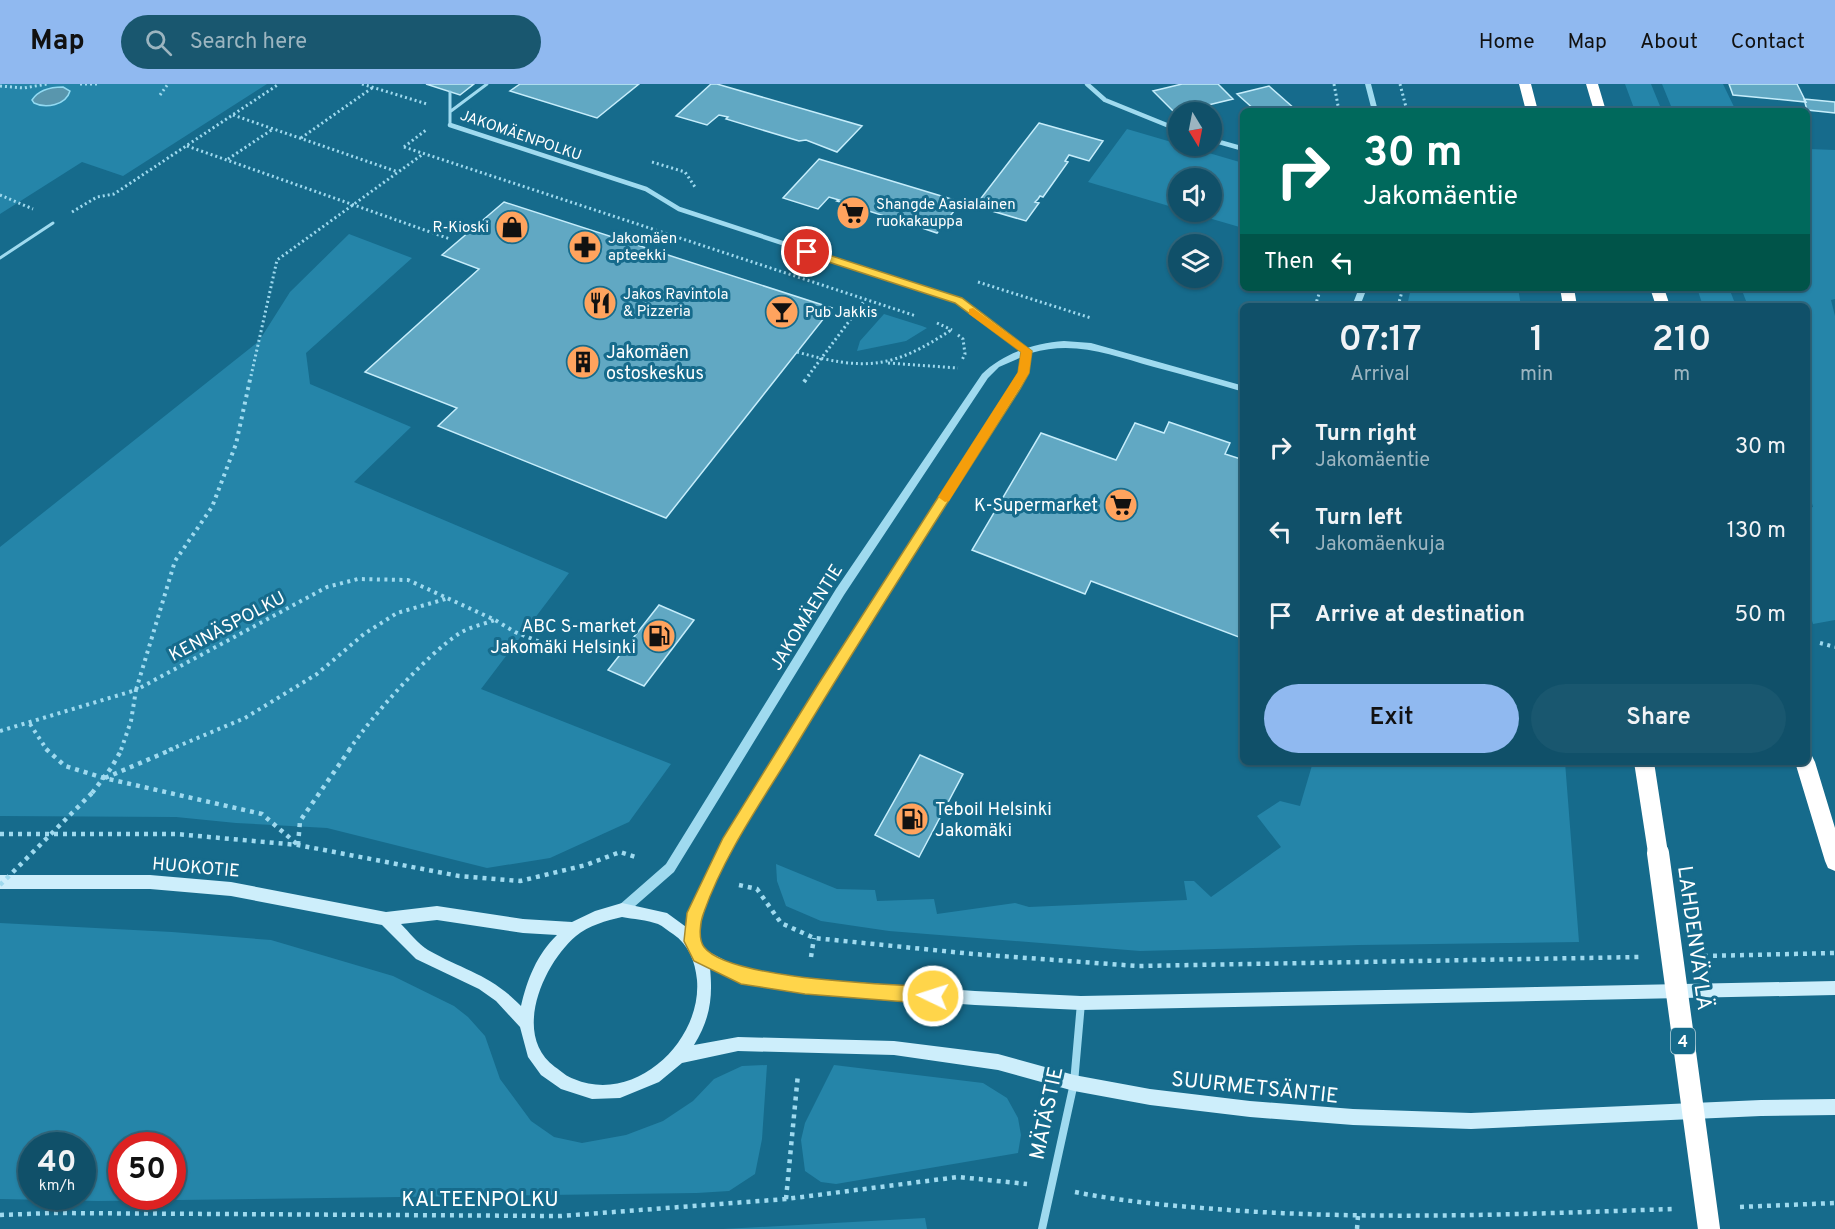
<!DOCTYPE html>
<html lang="en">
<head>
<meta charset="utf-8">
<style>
	body { margin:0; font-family:Overpass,sans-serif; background:#19576f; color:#f1f3f6; height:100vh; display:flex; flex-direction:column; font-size:22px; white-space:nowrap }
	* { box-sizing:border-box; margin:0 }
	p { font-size:20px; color:#9cb5c0 }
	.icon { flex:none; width:33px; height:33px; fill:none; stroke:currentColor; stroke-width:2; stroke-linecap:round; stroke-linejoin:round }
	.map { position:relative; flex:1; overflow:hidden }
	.panel { position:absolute; left:1240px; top:219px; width:570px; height:462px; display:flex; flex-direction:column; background:#105069; border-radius:9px; box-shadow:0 2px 4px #0004,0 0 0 2px #30677d }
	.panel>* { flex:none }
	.hud { position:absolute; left:1240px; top:24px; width:570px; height:183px; border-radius:9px; box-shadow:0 2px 4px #0004,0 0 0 2px #30677d; background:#00695c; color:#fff; overflow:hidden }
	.needle { width:39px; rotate:170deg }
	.buttons { position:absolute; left:1168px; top:18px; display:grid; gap:12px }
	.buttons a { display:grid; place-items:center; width:54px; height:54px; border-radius:50%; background:#105069; box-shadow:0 2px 4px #0004,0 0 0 2px #30677d; font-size:30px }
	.speed { position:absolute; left:18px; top:1048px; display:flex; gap:12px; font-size:30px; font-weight:700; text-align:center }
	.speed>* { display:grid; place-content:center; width:78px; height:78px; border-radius:50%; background:#105069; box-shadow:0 2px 4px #0004,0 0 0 2px #30677d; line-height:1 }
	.speed small { font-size:15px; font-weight:400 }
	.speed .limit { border:9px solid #d22; background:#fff; color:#111 }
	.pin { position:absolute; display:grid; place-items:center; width:51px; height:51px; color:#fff; margin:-26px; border:3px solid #fff; border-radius:50%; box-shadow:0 2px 6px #0007 }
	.me { position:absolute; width:66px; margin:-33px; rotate:274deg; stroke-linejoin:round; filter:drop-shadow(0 0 4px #0008) }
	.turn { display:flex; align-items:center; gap:21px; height:126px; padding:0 24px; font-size:27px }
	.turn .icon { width:78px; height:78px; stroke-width:2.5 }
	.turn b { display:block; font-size:42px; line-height:51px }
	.then { display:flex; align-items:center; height:57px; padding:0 24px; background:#0003; gap:12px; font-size:22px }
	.eta { display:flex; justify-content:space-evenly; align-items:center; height:102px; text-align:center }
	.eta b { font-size:36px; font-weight:600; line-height:42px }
	.primary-button { display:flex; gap:12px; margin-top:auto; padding:12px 24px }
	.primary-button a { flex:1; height:69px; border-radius:36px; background:#90b9f0; color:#111; font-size:24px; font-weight:600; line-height:69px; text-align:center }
	.primary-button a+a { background:#19576f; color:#f1f3f6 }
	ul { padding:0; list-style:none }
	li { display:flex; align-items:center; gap:18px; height:84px; padding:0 24px }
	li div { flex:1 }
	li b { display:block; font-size:22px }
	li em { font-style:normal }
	header { display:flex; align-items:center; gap:36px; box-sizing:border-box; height:84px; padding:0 30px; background:#90b9f0; color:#111 }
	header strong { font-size:28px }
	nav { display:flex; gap:33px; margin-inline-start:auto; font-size:21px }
	.search { width:420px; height:54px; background:#19576f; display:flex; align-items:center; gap:15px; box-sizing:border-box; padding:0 21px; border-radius:33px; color:#9cb5c0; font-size:22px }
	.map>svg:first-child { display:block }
</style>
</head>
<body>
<header>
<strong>Map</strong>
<div class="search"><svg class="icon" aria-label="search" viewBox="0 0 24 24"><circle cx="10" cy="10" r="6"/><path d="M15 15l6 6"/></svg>Search here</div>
<nav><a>Home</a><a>Map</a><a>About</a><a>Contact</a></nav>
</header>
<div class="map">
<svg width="1835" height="1145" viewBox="0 0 1835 1145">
	<rect width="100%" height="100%" fill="#166b8c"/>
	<path fill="#2585a9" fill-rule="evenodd" d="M0,0H267L123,92L82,78L0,130Z
		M1625,0H1651L1662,27H1635Z
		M1662,0H1723L1736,27H1673Z
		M1127,45L1243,79V144L1188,128H1212V94H1179V125L1088,98Z
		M1808,65L1835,66V215L1831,216L1835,232V536L1813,540L1808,523V424L1813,423L1808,405V222H1748L1741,204H1808Z
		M349,150L412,174L306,269L310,300L411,343L354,398L569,489L481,605L671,680L629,738L550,774L487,784L327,744L236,739L176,733L0,732V463L259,257L290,208Z
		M1411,204H1518L1521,222H1407Z
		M1697,204H1729L1736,222H1703Z
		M884,230L922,242L927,244L906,257L857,267L860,257Z
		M1313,678H1565L1579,858L1359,861L1140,867L889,847L821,837L786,822L777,797L776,780L837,805L875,806L877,817L934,815L937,830L1015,819L1029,823L1187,816L1184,797H1194L1211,813L1281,763L1257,732L1280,717L1300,722Z
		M0,839L172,848L271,856L393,892L454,922L468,933L485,952L500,995L531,1037L554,1053L582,1059L626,1051L663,1037L693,1017L714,995L742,982L767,981L762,1055L755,1090L729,1107L697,1109L98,1117L0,1115ZM32,1062H82V1113H32ZM122,1062H172V1113H122Z
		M834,981L983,999L1007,1014L1018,1034L1021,1051L1018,1069L836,1100L821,1098L805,1087L801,1056L805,1039Z
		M925,1134L927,1145H723Z"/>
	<path fill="#5996ad" stroke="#92daf2" stroke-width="1.5" d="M63,3L70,7C66,21 46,25 34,19L32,16C39,5 51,3 63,3Z"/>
	<path fill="#61a8c3" stroke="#c6edfb" stroke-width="1.5" d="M426,0H474L460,11Z
		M520,0H639L597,34L510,7Z
		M711,0H717L862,42L837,68L806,56L799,57L726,35L728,33L719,31L707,41L676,32Z
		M1182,0H1218L1233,15L1175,29L1153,7Z
		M1729,0H1797L1806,18L1733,11Z
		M1269,2L1295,25L1256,27L1237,10Z
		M1804,15L1835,18V29L1807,26Z
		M1039,39L1103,57L1089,77L1069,71L1065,77L1068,78L1043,113L1040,112L1038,115L1035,118L1039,119L1026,137L975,122Z
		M819,75L938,111L961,118L937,149L907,139L909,137L899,134L897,136L837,117L839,116L829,113L818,125L783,114Z
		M504,118L832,224L666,434L438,342L457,324L365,288L479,185L442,171Z
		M1169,338L1230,359L1225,370L1244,376V555L1091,497L1085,510L972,466L1041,349L1116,376L1135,339L1164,349Z
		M659,521L694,536L644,602L608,586Z
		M920,671L963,690L919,773L875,751Z"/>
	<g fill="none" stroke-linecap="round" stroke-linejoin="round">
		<path stroke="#9fdaef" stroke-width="3" stroke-dasharray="2 3" stroke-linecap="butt" d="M80,0H97
			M362,0L427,20
			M1334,0L1339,27
			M1400,0L1407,27
			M0,2L24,4L47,0
			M160,11L168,0
			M233,31L398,88
			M301,54L372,4
			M187,62L450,155
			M404,63L916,232
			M404,63L426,46
			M228,75L273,45
			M652,78L685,88L695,103
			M0,111L33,125
			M72,128L97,113L114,110L279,0
			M978,198L1091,234
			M1315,222L1321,204
			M1398,222L1403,204
			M937,239L952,246
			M958,251L963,255L965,270L962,276
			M797,268C865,287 892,285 951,246
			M888,279L958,284
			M251,292L277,176L423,70
			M808,292L865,216"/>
		<path stroke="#9fdaef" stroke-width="4" stroke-dasharray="3 4.5" stroke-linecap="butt" d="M804,298L809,291
			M1820,559L1835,563
			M30,640L47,666
			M0,647L136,606L175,477L212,423L236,360L251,291
			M121,666L131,637L136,606L327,503L358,495L408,496L495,536L515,548L560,566
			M169,666L245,634L317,590L364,550L397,529L449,514
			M349,666C372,632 426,571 460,549C470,543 484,540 495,536"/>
		<path stroke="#9fdaef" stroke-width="4.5" stroke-dasharray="4 5" stroke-linecap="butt" d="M46,665L65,682L104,694L262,730L298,761
			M105,694L173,665
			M92,709L111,684L122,665
			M0,750H176L298,761L459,792L520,797L586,781L620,768L639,774
			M298,761L300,737L350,665
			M739,801L757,805L781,839L814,854L973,870L1137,882L1639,873
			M1704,872L1835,869
			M811,873L814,854
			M1075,1108C1130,1119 1187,1123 1243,1127C1386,1136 1529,1130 1672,1125
			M786,1115L798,990
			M1740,1123L1835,1119
			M0,1131L52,1129L561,1132L786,1115L958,1093L1027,1100
			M1357,1145L1358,1132"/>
		<path stroke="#9fdaef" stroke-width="3" d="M450,8V41
			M451,27L487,0
			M0,174L53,139"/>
		<path stroke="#9fdaef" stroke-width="4.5" d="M1087,0L1105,16L1179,46
			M450,41L646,105L679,125L959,217L1027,267
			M1212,56L1244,65"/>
		<path stroke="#9fdaef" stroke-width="8" d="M1042,1145L1074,999L1081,919"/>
		<path fill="#9fdaef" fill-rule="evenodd" d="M1365,0H1371L1378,27H1372Z
			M1359,204H1367L1360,222H1352Z
			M1064,257L1091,259L1244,302V308C1214,299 1184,291 1154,283C1111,271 1075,256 1031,269L1027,289L1019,304L828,606L732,764L701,830L696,861L692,863L688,861L686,857L689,829L724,756L820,600L1012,301L1019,289L1022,273L999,283L988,294L844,511L674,788L626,830L622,832L618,830L616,826L618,822L666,780L836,505L982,290C1003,269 1035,259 1064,257Z"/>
		<path fill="#cdeefb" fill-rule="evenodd" d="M0,791H150L231,798L386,828L437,822L523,835L572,838L595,827L622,819L667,829L693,848L703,865L742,885L805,895L975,907L1081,912L1835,897V911L1081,926L975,921L805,909L741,899L710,884C713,914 710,935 694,961L738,953L894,957L998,970L1074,991L1150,1005L1250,1017L1353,1025L1471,1029L1761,1016L1835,1015V1031L1761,1032L1471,1045L1353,1041L1250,1033L1150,1021L1074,1007L998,986L894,971L738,967L682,979L659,998L620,1014L592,1015L561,1005L541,991L528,973L520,943L496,917L479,905L416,875L382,841L231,812L150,805H0ZM622,833C633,835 647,836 658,840C663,842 668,847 673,850C689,861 695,877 697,896C702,957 635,1021 574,995C567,993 561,987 555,983C511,951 544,879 576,852C589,841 606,837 622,833ZM437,836L523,849L557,851C537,870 527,896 521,922C490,890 465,887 428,866C418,860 409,848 401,840Z"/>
		<path fill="#fff" fill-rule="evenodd" d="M1519,0H1531L1538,27H1526Z
			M1586,0H1598L1606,27H1594Z
			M1560,204H1574L1577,222H1563Z
			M1650,204H1664L1670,222H1656Z
			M1808,670L1812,672L1815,678L1835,744V787L1828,784L1825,777L1795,678H1808Z
			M1634,678H1654L1668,769L1665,776L1658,779L1651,776L1648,769Z"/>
		<path stroke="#9fdaef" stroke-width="4.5" stroke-dasharray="4 5" stroke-linecap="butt" d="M0,801L92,709"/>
		<path stroke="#fff" stroke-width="22" d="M1658,769L1709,1145"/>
	</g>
	<path fill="#ffd54a" stroke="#a68a30" stroke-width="1.5" d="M807,164L962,214L1032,267L1029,289L1020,305C945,422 870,539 798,658C765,713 725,768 704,828C700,838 698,855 704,863C729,896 889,900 933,903L939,906L941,912L939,917L933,920L805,910L741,900L694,877L684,857L687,829L723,754L819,599L1018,289L1021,268L955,219L804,170L802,168Z"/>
	<path fill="#f59e0b" d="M973,224L1032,267L1029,289L949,417L945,418L938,413L1018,288L1021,268L969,230V225Z"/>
	<defs>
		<symbol id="supermarket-disc" viewBox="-11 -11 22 22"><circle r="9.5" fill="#ffa35e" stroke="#166b8c"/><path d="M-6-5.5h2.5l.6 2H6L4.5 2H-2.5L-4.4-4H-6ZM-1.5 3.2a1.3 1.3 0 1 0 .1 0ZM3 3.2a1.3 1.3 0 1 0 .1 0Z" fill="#111"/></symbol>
		<symbol id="shop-disc" viewBox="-11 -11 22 22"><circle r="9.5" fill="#ffa35e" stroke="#166b8c"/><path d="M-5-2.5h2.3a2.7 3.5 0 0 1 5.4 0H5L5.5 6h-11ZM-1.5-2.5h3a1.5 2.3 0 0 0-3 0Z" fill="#111"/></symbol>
		<symbol id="pharmacy-disc" viewBox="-11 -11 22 22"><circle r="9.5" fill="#ffa35e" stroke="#166b8c"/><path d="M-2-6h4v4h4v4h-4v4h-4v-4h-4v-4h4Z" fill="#111"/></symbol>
		<symbol id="restaurant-disc" viewBox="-11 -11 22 22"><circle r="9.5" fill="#ffa35e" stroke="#166b8c"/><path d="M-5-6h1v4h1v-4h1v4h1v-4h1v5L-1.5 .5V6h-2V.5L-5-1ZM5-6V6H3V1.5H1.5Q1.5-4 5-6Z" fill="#111"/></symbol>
		<symbol id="bar-disc" viewBox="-11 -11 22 22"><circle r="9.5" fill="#ffa35e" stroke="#166b8c"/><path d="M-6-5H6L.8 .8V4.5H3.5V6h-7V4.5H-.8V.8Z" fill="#111"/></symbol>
		<symbol id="building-disc" viewBox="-11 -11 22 22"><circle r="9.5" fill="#ffa35e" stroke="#166b8c"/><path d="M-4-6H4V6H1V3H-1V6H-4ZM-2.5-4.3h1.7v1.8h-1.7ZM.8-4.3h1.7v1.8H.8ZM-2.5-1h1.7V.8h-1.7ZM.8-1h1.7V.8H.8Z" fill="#111"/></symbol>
		<symbol id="fuel-disc" viewBox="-11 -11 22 22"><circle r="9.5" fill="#ffa35e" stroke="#166b8c"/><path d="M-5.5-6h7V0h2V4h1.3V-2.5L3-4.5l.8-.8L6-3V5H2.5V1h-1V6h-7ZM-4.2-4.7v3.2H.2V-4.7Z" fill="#111"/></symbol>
	</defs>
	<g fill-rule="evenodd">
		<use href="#supermarket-disc" x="834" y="110" width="38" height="38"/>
		<use href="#shop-disc" x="493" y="124" width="38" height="38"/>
		<use href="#pharmacy-disc" x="566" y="144" width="38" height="38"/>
		<use href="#restaurant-disc" x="581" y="200" width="38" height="38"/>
		<use href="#bar-disc" x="763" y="209" width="38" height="38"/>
		<use href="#building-disc" x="564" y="259" width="38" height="38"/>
		<use href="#supermarket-disc" x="1102" y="402" width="38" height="38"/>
		<use href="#fuel-disc" x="640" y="533" width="38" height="38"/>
		<use href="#fuel-disc" x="893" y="716" width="38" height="38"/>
	</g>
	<g text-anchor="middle" stroke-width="6" stroke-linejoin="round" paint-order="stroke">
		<g font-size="15" fill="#fff" stroke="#166b8c">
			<text transform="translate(521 51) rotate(19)" y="5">JAKOMÄENPOLKU</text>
		</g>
		<g font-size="15" fill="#fff" stroke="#166b8c" text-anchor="start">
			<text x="876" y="125">Shangde Aasialainen<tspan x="876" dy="17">ruokakauppa</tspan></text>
			<text x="489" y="148" text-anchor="end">R-Kioski</text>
			<text x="608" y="159">Jakomäen<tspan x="608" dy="17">apteekki</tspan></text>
			<text x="623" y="215">Jakos Ravintola<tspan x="623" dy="17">&amp; Pizzeria</tspan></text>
			<text x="805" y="233">Pub Jakkis</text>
		</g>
		<rect fill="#166b8c" stroke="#b9d3dc" stroke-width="1.5" x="1671" y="944" width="24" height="26" rx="4.5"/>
		<g font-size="16" font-weight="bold" fill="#fff">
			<text x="1683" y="963">4</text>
		</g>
		<g font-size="18" fill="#fff" stroke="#166b8c" text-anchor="start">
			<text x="606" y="274">Jakomäen<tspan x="606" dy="21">ostoskeskus</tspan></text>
			<text x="1098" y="427" text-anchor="end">K-Supermarket</text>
			<text x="636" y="548" text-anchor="end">ABC S-market<tspan x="636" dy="21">Jakomäki Helsinki</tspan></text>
			<text x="935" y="731">Teboil Helsinki<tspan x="935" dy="21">Jakomäki</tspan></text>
		</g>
		<g font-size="18" fill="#fff" stroke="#166b8c">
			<text transform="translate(806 533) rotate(-58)" y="6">JAKOMÄENTIE</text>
			<text transform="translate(227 542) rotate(-28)" y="6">KENNÄSPOLKU</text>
			<text transform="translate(196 783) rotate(5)" y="6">HUOKOTIE</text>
		</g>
		<g font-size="21" fill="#fff" stroke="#166b8c">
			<text transform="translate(1695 854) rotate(82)" y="7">LAHDENVÄYLÄ</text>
			<text transform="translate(1255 1003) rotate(6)" y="7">SUURMETSÄNTIE</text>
			<text transform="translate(1046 1029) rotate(-78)" y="7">MÄTÄSTIE</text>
			<text x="480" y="1122">KALTEENPOLKU</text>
		</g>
	</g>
</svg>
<div class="buttons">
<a><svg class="needle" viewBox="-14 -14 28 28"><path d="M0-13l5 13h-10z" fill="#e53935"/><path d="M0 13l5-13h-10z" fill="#9cb5c0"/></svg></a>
<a><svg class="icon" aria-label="sound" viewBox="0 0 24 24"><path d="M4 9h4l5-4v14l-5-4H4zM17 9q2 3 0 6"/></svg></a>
<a><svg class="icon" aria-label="layers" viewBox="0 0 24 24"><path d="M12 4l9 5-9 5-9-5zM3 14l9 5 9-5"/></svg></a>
</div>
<div class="speed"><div>40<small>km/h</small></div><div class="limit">50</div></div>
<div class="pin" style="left:807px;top:168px;background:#d93025"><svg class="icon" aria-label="arrive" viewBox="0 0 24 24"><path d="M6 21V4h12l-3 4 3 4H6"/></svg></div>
<svg class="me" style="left:933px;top:912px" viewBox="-20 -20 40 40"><circle r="17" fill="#ffd54a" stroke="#fff" stroke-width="3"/><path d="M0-11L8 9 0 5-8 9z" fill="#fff"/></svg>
<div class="hud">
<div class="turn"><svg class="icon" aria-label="right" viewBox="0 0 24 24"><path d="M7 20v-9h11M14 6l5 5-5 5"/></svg><div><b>30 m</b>Jakomäentie</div></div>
<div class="then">Then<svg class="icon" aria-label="left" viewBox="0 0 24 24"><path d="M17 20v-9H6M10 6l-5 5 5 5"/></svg></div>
</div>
<section class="panel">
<div class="eta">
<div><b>07:17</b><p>Arrival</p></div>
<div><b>1</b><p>min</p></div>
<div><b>210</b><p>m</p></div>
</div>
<ul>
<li><svg class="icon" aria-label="right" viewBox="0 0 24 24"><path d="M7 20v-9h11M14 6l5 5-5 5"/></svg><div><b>Turn right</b><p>Jakomäentie</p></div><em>30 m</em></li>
<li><svg class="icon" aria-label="left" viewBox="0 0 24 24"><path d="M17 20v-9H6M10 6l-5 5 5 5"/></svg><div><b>Turn left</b><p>Jakomäenkuja</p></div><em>130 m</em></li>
<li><svg class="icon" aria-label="arrive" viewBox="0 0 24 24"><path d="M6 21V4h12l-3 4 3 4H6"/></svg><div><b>Arrive at destination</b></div><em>50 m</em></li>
</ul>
<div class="primary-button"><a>Exit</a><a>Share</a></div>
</section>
</div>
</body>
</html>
